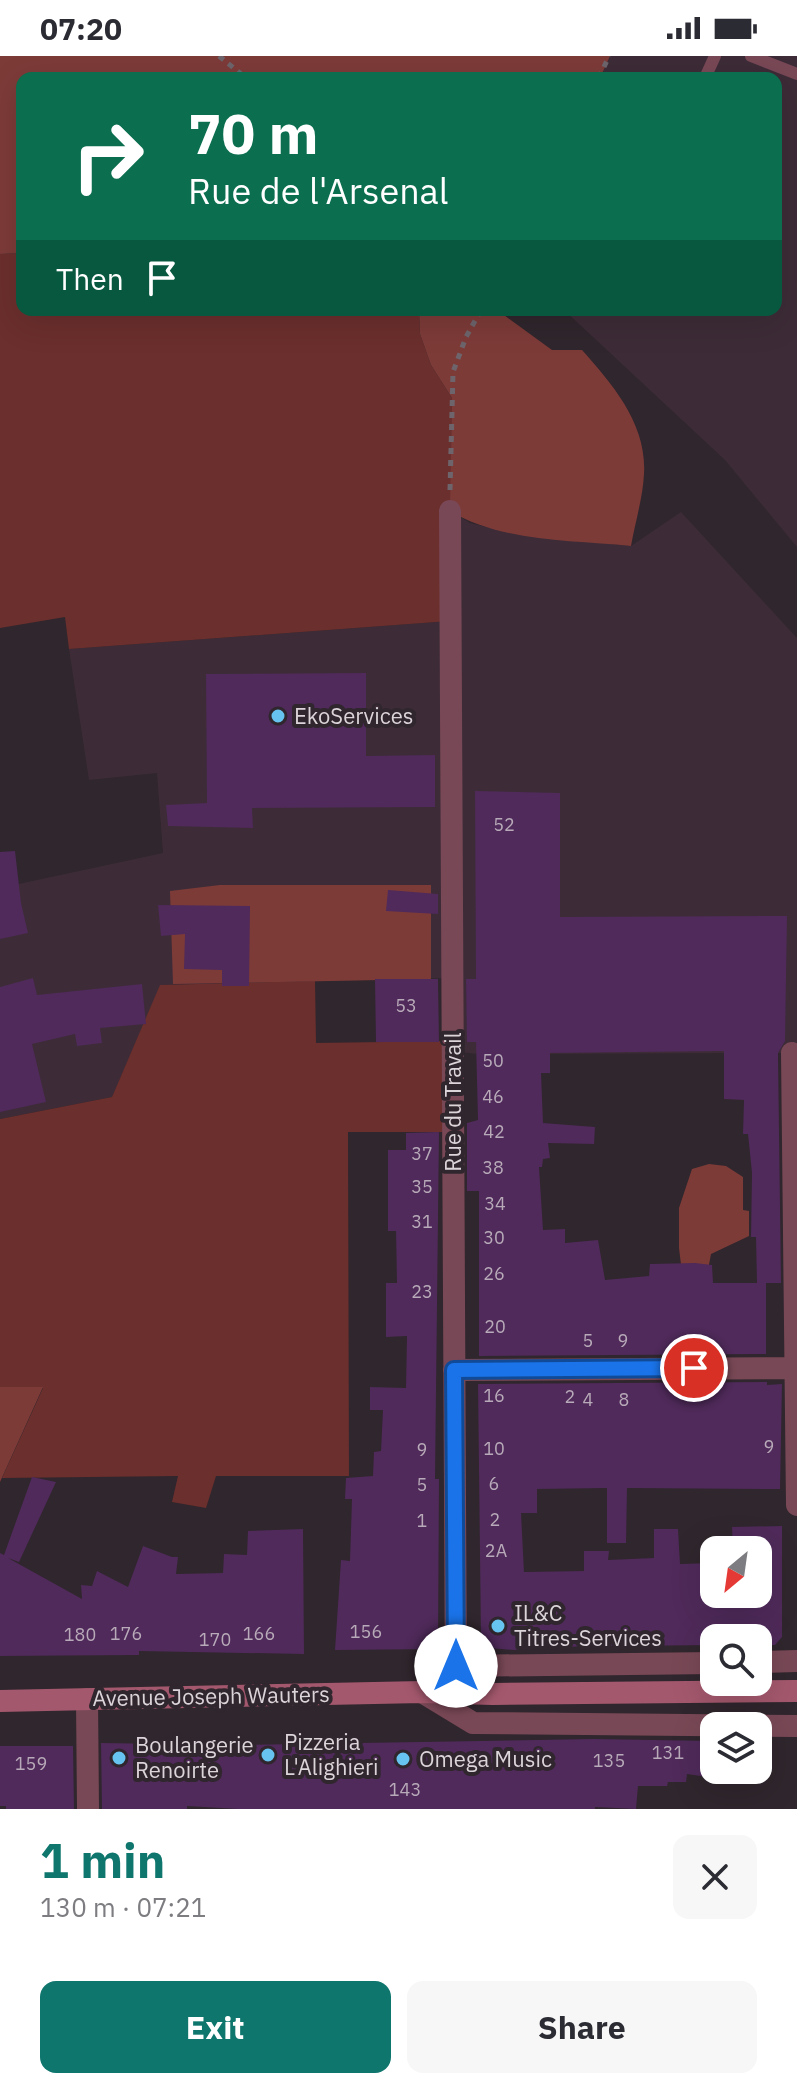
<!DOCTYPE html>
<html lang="en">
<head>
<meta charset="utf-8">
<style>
	body { margin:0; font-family:"IBM Plex Sans",sans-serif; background:#f7f7f7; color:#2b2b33; height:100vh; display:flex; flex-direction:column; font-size:30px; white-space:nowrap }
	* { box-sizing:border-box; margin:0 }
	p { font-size:26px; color:#7c7c81 }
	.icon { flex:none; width:44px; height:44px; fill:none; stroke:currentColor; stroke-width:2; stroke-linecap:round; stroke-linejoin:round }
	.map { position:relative; height:1753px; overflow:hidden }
	.sheet { display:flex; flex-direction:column; background:#fff; flex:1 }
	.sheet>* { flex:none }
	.hud { position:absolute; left:16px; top:16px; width:766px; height:244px; border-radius:16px; box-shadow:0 8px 32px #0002; background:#0b6e4f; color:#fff; overflow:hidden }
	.needle { width:52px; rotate:209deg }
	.controls { position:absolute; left:700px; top:1480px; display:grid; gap:16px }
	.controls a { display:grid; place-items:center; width:72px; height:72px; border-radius:16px; background:#fff; box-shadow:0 8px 32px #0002; font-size:40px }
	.pin { position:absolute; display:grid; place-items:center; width:68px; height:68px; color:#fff; margin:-34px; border:4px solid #fff; border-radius:50%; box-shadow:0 2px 8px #0007 }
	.me { position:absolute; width:88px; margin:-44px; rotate:0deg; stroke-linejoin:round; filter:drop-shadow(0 0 6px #0008) }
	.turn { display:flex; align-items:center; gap:28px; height:168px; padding:0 40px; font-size:36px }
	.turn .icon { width:104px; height:104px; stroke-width:2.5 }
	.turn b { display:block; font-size:56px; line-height:68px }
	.then { display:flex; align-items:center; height:76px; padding:0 40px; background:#0003; gap:16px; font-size:30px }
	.round { display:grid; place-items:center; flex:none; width:84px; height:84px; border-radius:16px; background:#f7f7f7 }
	.head { display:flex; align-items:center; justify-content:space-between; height:136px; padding:0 40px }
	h1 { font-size:48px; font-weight:700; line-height:60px; color:#0f766e }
	.cta { display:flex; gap:16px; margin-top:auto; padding:16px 40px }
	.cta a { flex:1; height:92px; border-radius:16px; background:#0f766e; color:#fff; font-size:32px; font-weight:700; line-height:92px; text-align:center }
	.cta a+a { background:#f7f7f7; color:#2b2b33 }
	.status { display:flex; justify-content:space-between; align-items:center; height:56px; padding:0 40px; background:#fff; direction:ltr }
	.status svg { height:22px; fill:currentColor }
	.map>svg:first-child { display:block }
</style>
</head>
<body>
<div class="status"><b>07:20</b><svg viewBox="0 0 49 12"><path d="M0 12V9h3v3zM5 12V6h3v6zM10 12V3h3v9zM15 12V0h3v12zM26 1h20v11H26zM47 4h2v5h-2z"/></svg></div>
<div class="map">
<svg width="797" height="1753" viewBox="0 0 797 1753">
	<rect width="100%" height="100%" fill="#30262d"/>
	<path fill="#3d2c37" d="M610,0H797V491L725,404L564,254H776V22H600Z
		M450,455L470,467L521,479L631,490L681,456L797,582V997L477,998L452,995L451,922L161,929L112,1041L0,1063V832L163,797L157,717L89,724L69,593L450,565Z"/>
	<path fill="#6b2f2d" d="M22,197V254H419L420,278L431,309L452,342L450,565L69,593L65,561L0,572V198Z
		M315,925L316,987L452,985L453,1076H348L349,1420H216L206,1452L172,1446L178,1420L2,1422L43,1332L0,1331V1063L112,1041L160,929Z"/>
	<path fill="#7d3b38" d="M0,0H610L600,22H22V197L0,198Z
		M419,254H497L552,294H582C613,329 647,368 644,418C643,441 635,467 631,490C571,484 502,486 450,455L452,342L431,309L420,278Z
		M220,829H431V923L173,928L170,835Z
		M709,1108L726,1110L743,1121V1154L749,1155V1180L711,1198L692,1298L679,1192V1152L692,1113Z
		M0,1331H43L0,1426Z"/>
	<path fill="#4f2a5a" d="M366,617V700L435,699V751L252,752L253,772L168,770L166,749L207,747L206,618Z
		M475,735L560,737V861L787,860L785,985L778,997L781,1227H757L756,1181H751L752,1117L748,1078H743L744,1044L724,1043V995L550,997V1017H541L543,1067L595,1071L594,1088L548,1087L550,1102L543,1103L542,1111H539L543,1174L565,1173V1187L598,1184L605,1224L649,1220L650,1208L695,1207L712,1209L713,1227H766V1298L479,1300V1135H467V1067L478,1064L476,986H467L466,923H476Z
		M15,795L21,847L28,877L0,883V796Z
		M388,834L438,838V858L386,855Z
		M158,849L250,850L249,930H222V914L184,913L185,878L161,880Z
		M33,922L37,939L142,928L146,968L100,972L102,987L77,990L75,978L32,988L46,1046L0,1056V931Z
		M375,923H438L439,986H376Z
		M439,1076L435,1423H439L438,1593L335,1594L341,1504L350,1505L352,1443H345L346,1422L373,1420L374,1396L381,1395L383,1354H370V1331L406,1332L407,1280L386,1281V1227H397L396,1175H388V1094H406V1077Z
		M767,1326V1329L782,1328L780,1433L627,1432L626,1487H607V1432L537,1433V1457H521L524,1516L584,1515V1495H609L608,1504L654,1502V1473H678L680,1508L714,1507V1538H758V1494H733L732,1471L782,1470V1581L775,1589H758V1582H714V1589L538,1591L514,1594L489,1592L481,1585L478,1328Z
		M32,1421L56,1426L19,1506L8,1502L82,1543L81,1529L92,1530L97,1515L128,1531L143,1490L172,1501H178L176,1518L223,1517L224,1498L247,1499L248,1475L303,1473L304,1598L139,1595V1599L0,1600V1497L4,1499Z
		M593,1683L714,1685V1722L687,1718L686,1726H668L667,1730H638L636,1753L595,1751V1753H238L187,1750V1753H102L101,1687L237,1689Z
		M0,1690H73L74,1753H6V1750H0Z"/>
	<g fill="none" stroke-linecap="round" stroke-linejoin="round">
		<path stroke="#6e656c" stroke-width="5" stroke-dasharray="6 6" stroke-linecap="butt" d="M219,0L246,22
			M599,22L609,0
			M450,434L453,316L466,281L481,254"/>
		<path stroke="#794856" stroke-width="12" d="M751,0L797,18
			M705,22L715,0"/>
		<path stroke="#794856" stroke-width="22" d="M450,455L456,1637
			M792,997L797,1449
			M454,1314L795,1312
			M758,1606L797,1605
			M456,1610L714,1607
			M422,1636L473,1667L797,1670
			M87,1643L88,1753"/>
		<path stroke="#a4586e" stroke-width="22" d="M0,1645L422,1636L493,1638L797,1635"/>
	</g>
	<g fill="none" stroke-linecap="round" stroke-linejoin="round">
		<defs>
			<path id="route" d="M456,1610L454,1314L694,1312"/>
		</defs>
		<use href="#route" stroke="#114b97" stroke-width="20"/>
		<use href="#route" stroke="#1a73e8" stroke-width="14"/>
	</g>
	<g fill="#67c4f0" stroke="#30262d" stroke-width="3">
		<circle cx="278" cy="660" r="8"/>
		<circle cx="498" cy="1570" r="8"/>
		<circle cx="268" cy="1699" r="8"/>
		<circle cx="119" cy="1702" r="8"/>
		<circle cx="403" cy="1703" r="8"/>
	</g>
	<g text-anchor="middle" stroke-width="8" stroke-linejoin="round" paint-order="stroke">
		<g font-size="18" fill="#b8aab9">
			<text x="504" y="775">52</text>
			<text x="406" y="956">53</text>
			<text x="493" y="1011">50</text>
			<text x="493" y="1047">46</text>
			<text x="494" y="1082">42</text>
			<text x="422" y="1104">37</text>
			<text x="493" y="1118">38</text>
			<text x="422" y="1137">35</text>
			<text x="495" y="1154">34</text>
			<text x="422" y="1172">31</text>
			<text x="494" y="1188">30</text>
			<text x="494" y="1224">26</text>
			<text x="422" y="1242">23</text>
			<text x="495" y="1277">20</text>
			<text x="588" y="1291">5</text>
			<text x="623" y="1291">9</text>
			<text x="494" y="1346">16</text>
			<text x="570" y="1347">2</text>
			<text x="588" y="1350">4</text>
			<text x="624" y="1350">8</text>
			<text x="769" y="1397">9</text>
			<text x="494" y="1399">10</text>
			<text x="422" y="1400">9</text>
			<text x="494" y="1434">6</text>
			<text x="422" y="1435">5</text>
			<text x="495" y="1470">2</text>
			<text x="422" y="1471">1</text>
			<text x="496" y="1501">2A</text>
			<text x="366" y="1582">156</text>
			<text x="126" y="1584">176</text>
			<text x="259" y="1584">166</text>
			<text x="80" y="1585">180</text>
			<text x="215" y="1590">170</text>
			<text x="668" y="1703">131</text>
			<text x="609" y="1711">135</text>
			<text x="31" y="1714">159</text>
			<text x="405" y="1740">143</text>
		</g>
		<g font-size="22" fill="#dbd4d9" stroke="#30262d" text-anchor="start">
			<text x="294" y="668">EkoServices</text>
			<text x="514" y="1565">IL&amp;C<tspan x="514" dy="25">Titres-Services</tspan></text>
			<text x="284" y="1694">Pizzeria<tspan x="284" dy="25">L'Alighieri</tspan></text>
			<text x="135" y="1697">Boulangerie<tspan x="135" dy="25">Renoirte</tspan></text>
			<text x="419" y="1711">Omega Music</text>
		</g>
		<g font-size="22" fill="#dbd4d9" stroke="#30262d">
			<text transform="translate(453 1046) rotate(-90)" y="8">Rue du Travail</text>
			<text transform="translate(211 1640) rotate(-1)" y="8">Avenue Joseph Wauters</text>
		</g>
	</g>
</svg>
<div class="controls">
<a><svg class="needle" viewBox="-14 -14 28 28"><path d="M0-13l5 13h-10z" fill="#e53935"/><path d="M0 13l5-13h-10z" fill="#7c7c81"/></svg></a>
<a><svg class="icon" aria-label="search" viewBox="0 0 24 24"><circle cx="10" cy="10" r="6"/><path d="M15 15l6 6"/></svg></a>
<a><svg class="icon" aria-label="layers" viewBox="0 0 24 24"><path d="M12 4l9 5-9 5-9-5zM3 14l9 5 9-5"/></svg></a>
</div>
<div class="pin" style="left:694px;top:1312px;background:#d93025"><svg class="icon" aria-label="arrive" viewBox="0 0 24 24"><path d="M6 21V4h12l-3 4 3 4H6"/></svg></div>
<svg class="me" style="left:456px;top:1610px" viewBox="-20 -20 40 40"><circle r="19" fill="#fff"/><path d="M0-13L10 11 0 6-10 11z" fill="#1a73e8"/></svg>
<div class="hud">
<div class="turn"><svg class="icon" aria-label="right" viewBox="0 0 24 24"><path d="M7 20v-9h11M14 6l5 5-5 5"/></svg><div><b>70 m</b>Rue de l'Arsenal</div></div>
<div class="then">Then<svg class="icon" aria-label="arrive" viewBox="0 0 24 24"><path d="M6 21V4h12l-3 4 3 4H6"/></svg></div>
</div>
</div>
<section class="sheet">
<div class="head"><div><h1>1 min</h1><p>130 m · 07:21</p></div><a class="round"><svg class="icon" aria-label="close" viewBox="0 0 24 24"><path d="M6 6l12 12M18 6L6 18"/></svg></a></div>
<div class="cta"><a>Exit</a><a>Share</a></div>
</section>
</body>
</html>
